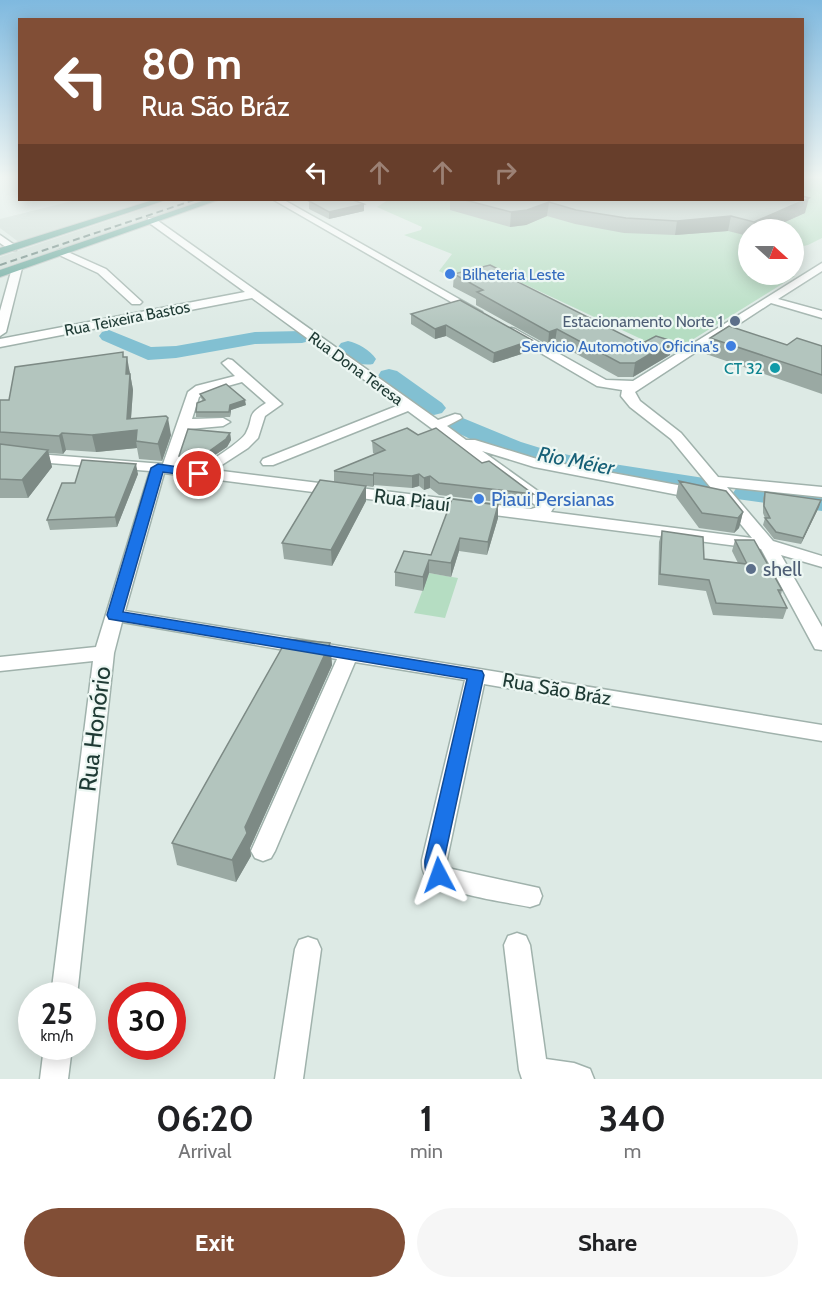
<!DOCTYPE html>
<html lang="en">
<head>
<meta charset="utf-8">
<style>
	body { margin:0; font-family:Cabin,sans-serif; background:#f6f6f6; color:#202124; height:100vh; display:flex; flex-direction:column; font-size:22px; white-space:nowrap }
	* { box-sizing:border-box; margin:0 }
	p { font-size:20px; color:#757577 }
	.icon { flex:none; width:33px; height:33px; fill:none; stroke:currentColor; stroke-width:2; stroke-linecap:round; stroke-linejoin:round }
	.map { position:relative; height:1079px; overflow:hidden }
	.drawer { display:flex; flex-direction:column; background:#fff; flex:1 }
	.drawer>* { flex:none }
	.top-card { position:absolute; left:18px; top:18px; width:786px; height:183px; border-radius:0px; box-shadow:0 3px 15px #0003; background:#814e36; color:#fff; overflow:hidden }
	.needle { width:39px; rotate:111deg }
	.controls { position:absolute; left:738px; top:219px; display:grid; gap:12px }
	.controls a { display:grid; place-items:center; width:66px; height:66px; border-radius:50%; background:#fff; box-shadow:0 3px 15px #0003; font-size:30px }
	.speed { position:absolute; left:18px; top:982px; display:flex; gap:12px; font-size:30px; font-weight:700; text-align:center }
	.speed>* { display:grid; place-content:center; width:78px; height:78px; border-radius:50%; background:#fff; box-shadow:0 3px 15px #0003; line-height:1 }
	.speed small { font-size:15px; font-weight:400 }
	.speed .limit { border:9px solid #d22; background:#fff; color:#111 }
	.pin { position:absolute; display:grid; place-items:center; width:51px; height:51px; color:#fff; margin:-26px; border:3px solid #fff; border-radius:50%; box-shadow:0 2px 6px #0007 }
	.me { position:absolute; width:66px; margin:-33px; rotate:356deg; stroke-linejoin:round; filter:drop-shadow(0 0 4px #0008) }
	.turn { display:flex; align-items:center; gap:21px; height:126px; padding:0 24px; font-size:27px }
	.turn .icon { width:78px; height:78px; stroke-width:2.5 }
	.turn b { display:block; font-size:42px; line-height:51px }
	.lanes { display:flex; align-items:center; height:57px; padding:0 24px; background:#0003; justify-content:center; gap:30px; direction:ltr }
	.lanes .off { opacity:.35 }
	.eta { display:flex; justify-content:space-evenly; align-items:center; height:102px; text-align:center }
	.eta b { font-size:36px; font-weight:700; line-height:42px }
	.cta { display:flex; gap:12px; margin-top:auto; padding:12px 24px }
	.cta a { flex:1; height:69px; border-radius:36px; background:#814e36; color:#fff; font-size:24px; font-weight:700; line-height:69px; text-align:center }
	.cta a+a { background:#f6f6f6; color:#202124 }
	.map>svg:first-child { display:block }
</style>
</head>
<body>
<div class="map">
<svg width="822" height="1079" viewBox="0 0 822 1079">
	<rect width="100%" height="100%" fill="#ddeae5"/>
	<path fill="#cbdad4" d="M76,200H150L20,243L0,228V219Z
		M170,200H205L0,269V257Z"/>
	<path fill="#b5ddc2" d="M803,177H822V238L808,245L794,248V230H748V274L795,276L671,353L496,271L455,279L439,271L452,254L404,235L421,230L422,227L377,207L388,200H802Z
		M429,573L458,578L445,618L414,613Z"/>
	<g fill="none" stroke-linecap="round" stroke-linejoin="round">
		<path fill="#82c0d2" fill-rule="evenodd" d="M109,330L151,347L176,346L255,332L302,331L309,333L312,337L309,341L302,343L255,344L176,358L148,360L102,340L99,336L102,332Z
			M348,341C358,343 370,350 376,359L373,364C359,367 345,358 338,347L341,343Z
			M389,369L397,371L442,403L446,408L442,413L434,415L426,413L381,381L378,376L381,371Z
			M453,414L521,442L550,451L607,463L704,478L713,480L717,486L713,492L704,494C624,481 537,473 464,436C455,432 446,429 441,421L445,416Z
			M746,485L822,495V511L737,499L733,493L737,487Z"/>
		<defs>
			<path id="minor" d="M274,200H284L482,312L476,315L472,314Z
				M148,218H154L438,420L455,414L460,415L462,418L447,426L466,440H475L537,459L699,489L707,494L699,499L534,467L482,451L549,499L554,507L551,512L752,538L671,439L630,407L621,396L622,390L597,386L505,332L511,328L515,329L606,380L633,381L822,263V271L778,299L822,311V318L771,303L635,392L640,401L681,433L718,477L822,487V497L727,487L773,541L822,556V567L781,555L822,627V650L815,649L761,549L172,474L164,473L125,611L822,725V741L484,684L446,864L452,869L539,888L542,896L539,904L530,907C506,902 443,894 427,877C422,872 422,867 422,860L465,680L355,662L275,851L271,858L263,861L255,858L251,851L337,659L122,622L114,653L77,996H51L93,661L0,671V657L96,647L150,471L0,459V451L163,464L188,392L196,386L235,376L222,363L228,359L232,360L282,404L265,416L258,438L248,448L214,470L531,509L538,507L408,411L273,465H263L261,462L263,459L399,405L252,298L0,347V339L245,292L148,222ZM242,382L266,403C245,416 255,416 246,433C243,440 204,467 196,468C190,468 183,466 177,465L189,429L223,426L230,422L223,418L192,419L199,397L206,392Z
				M0,235L16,246V250H10L0,243Z
				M61,249L106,269L142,302L140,304H132L98,273L57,254L56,252Z
				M17,265L22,268L6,332L0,336V311L12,268Z
				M517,933L526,936L530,945L546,1059L574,1063L590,1069L594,1079H522L519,1070L504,945L508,936Z
				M308,937L317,940L321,949L303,1079H275L295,949L299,940Z
				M44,1047H72L68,1079H40Z"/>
			<path id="major" d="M153,200H166L0,255V248Z
				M205,200H218L0,277V270Z"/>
		</defs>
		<use href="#minor" stroke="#a0b2ac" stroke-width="3"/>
		<use href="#major" stroke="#bcc4c2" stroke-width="2"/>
		<use href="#minor" fill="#fff" fill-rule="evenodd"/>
		<use href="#major" fill="#60a296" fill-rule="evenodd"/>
		<path stroke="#587670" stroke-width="2" stroke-dasharray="7 4" stroke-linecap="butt" d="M0,265L194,200"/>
	</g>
	<path fill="#9aa9a3" d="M450,200H802L805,213L767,230H748V236L728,231L675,235L624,233L575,224L547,216L526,225L510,227L450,210Z
		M309,201L364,211L329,219L309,209Z
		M454,274L512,276V279L641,344L670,355L633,377H618L555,342L548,345L476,305V299L453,287Z
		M411,314L532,340L531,351L493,363L446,336L435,339L411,324Z
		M710,338L787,345L822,346V394L706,354Z
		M124,357L130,373L133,390L131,419L171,435L162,461L139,459L137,448L96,452L66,450L63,454L48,453L52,467L28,498H0V400H9Z
		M200,394L246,405L231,410L230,417H196V412L203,401L201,398Z
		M188,429L230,433L231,440L227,447L209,459L190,457L186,464L180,463L179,456Z
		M418,435L482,463L533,494L532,506L439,495L430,488L424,490L419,486L412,488L374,485L373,487L366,486V501L332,566L284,559L282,543L334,482V471L375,454L373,453L372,441Z
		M138,474L117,527L50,530L47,520L75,483Z
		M679,481L743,512L739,528L734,533L699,528L676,497Z
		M765,492L821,500L819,507L801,544L774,539L763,525L765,518L763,513V498Z
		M452,499L498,518L487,555L459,551L451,577L429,573L423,591L395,586V572L431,555Z
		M662,531L704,559L738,563L732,551L735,540L782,590L781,595L787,608L783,619L713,615L706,591L658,585L659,542Z
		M330,643L332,665L250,848L251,856L236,882L177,865L172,843Z"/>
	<path fill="#7d8a85" d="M809,198L805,213L767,230H753L754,222Z
		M549,202L547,216L526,225L510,227L511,212Z
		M364,204V211L329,219V212Z
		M731,216L728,231L675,235L677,221Z
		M446,325V336L435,339V329Z
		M557,329L555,342L548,345L549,332Z
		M532,340L531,351L493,363L494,353Z
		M672,341L670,355L633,377L635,363Z
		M127,357L133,390L130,431L137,430L136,441L137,448L96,452L92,435L127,419L126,374Z
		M245,400L246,405L231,410L230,417V405Z
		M168,418L171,435L162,461L158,444Z
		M62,433L66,450L63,454L59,436Z
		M230,433L231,440L227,447L209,459L208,452Z
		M48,450L52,467L28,498L22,480Z
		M189,450L190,457L186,464L185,456Z
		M136,464L138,474L117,527L115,517Z
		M374,473V485L373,487V475Z
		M419,474V486L412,488V476Z
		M430,476V488L424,490V478Z
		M366,486V501L332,566L331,550Z
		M821,500L819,507L801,544L803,538Z
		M498,505V518L487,555L488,542Z
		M743,512L739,528L734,533L738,518Z
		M460,538L459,551L451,577V563Z
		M429,560V573L423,591V577Z
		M330,643L332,665L250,848L251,856L236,882L232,860L245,827Z"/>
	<path fill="#b3c5be" stroke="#7d8a85" stroke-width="1.5" d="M802,196L809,198L754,222L731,216L677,221L626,218L576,210L549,202L527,210L511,212L465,200H802Z
		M313,200H353L364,204L329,212L309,201Z
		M490,265L512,276L508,277L641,344L656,336L672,341L635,363H620L557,329L549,332L477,292L483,290L454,274Z
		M460,300L532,340L494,353L446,325L435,329L411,314Z
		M729,326L787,345L797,338L822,346V375L710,338Z
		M123,352V357H127L126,374H130L127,419L166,416L168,418L158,444L136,441L137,430L92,435L62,433L59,436L0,432V400H9L15,367Z
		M226,384L245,400L230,405L229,412H196L197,403L205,400L200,394Z
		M407,428L418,435L436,428L482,463L489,461L533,494L439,483L430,476L424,478L419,474L412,476L374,473L373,475L334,471L385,450L372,441Z
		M188,429L230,433L226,439L208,452L189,450L185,456H179Z
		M0,444L48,450L22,480L0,479Z
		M82,460L136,464L115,517L47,520L62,483H75Z
		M320,480L366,486L331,550L282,543Z
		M679,481L726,491L743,512L738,518L702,513Z
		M765,492L821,500L803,538L776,532L765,518H770L764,506Z
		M452,499L498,505L488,542L460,538L451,563L429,560L423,577L395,572L404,551L431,555Z
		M662,531L703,537L704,559L747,564L735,540H754L782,590H778L787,608L716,603L709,580L660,574Z
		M287,639L330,643L245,827L247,833L232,860L172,843Z"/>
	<linearGradient id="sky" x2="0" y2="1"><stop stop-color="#7fb9df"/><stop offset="0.54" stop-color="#f0f6f3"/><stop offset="1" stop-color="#f0f6f3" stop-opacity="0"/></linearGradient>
	<rect width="822" height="328" fill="url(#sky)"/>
	<path fill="#1a73e8" stroke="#114b97" stroke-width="1.5" d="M158,464L199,470L205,474L199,477L163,472L123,612L482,671L484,675L444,860V866L449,875L446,881L439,884C428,880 424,872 425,860L467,679L109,619L107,615L151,468Z"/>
	<g fill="#3f7fe0" stroke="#edf7f3" stroke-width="2">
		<circle cx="450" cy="274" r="6"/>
		<circle cx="731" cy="346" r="6"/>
		<circle cx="479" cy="499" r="6"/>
	</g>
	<g fill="#5c6f8a" stroke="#edf7f3" stroke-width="2">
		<circle cx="735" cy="321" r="6"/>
		<circle cx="751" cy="569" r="6"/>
	</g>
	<circle fill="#0f9aa8" stroke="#edf7f3" stroke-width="2" cx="775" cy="368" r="6"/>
	<g text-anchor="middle" stroke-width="4.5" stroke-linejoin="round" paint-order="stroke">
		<g font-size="16" fill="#366cbe" stroke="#edf7f3" text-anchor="start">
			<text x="462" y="280">Bilheteria Leste</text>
			<text x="719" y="352" text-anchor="end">Servicio Automotivo Oficina's</text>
		</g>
		<g font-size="16" fill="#1e3a34" stroke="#edf7f3">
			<text transform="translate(127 318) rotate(-11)" y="6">Rua Teixeira Bastos</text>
			<text transform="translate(356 368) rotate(36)" y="6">Rua Dona Teresa</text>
		</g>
		<g font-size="16" fill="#4e5e75" stroke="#edf7f3" text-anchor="end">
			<text x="723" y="327">Estacionamento Norte 1</text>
		</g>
		<g font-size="16" fill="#0d838f" stroke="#edf7f3" text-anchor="end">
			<text x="763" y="374">CT 32</text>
		</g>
		<g font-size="20" fill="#366cbe" stroke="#edf7f3" text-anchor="start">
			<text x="491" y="506">Piaui Persianas</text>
		</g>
		<g font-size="20" fill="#1e3a34" stroke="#edf7f3">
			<text transform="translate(412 500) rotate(7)" y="7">Rua Piauí</text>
			<text transform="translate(557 689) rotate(10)" y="7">Rua São Bráz</text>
		</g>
		<g font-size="20" fill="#4e5e75" stroke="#edf7f3" text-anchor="start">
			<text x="763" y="576">shell</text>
		</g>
		<g font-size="21" font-style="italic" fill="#176077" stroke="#edf7f3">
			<text transform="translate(576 461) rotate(11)" y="7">Rio Méier</text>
		</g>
		<g font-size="24" fill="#1e3a34" stroke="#edf7f3">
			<text transform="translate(95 729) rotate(-83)" y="8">Rua Honório</text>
		</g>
	</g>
</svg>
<div class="controls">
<a><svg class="needle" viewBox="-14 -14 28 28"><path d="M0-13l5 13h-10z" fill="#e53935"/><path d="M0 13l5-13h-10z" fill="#757577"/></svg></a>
</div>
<div class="speed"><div>25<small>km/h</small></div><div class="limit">30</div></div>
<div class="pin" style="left:199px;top:474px;background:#d93025"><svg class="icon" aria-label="arrive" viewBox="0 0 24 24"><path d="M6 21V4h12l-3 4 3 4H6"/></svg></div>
<svg class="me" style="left:439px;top:875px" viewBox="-20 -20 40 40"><path d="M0-17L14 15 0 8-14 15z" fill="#1a73e8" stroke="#fff" stroke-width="4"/></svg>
<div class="top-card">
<div class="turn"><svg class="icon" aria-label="left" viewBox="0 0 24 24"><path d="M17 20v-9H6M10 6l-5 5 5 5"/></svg><div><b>80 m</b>Rua São Bráz</div></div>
<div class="lanes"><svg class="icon" aria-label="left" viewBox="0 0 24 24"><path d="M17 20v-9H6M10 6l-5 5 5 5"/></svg><svg class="icon off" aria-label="ahead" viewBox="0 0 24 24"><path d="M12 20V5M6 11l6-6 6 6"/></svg><svg class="icon off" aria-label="ahead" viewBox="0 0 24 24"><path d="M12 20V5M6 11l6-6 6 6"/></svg><svg class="icon off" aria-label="right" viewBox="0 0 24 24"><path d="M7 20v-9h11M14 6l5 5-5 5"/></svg></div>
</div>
</div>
<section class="drawer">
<div class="eta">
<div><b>06:20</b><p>Arrival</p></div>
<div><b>1</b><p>min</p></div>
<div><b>340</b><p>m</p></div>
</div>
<div class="cta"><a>Exit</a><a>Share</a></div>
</section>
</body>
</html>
